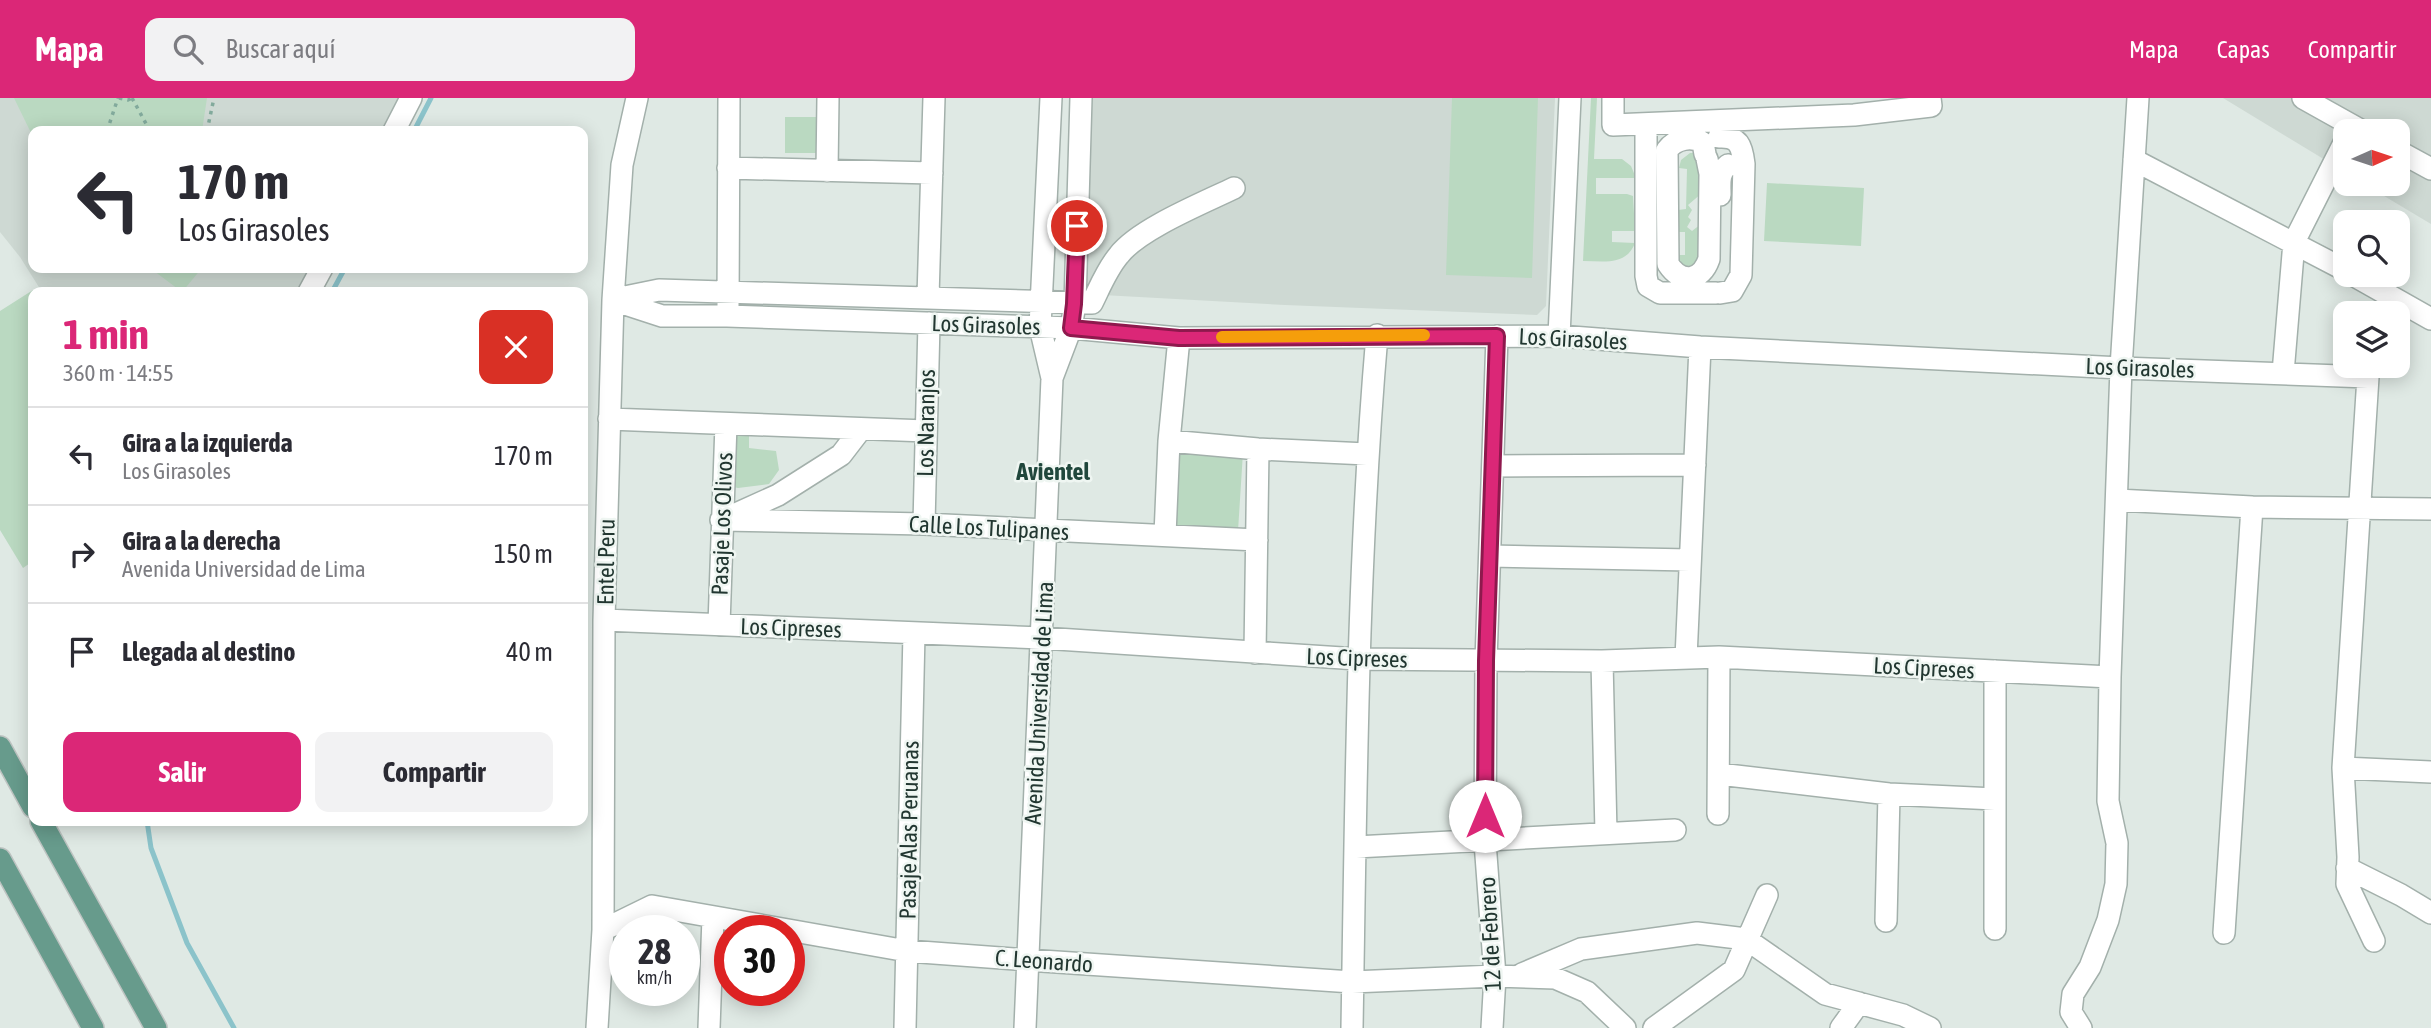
<!DOCTYPE html>
<html lang="es">
<head>
<meta charset="utf-8">
<style>
	body { margin:0; font-family:"Asap Condensed",sans-serif; background:#f2f2f3; color:#2b2b33; height:100vh; display:flex; flex-direction:column; font-size:26px; white-space:nowrap }
	* { box-sizing:border-box; margin:0 }
	p { font-size:23px; color:#7c7c81 }
	.icon { flex:none; width:38px; height:38px; fill:none; stroke:currentColor; stroke-width:2; stroke-linecap:round; stroke-linejoin:round }
	.map { position:relative; flex:1; overflow:hidden }
	.drawer { position:absolute; left:28px; top:189px; width:560px; height:539px; display:flex; flex-direction:column; background:#fff; border-radius:14px; box-shadow:0 4px 18px #0003 }
	.drawer>* { flex:none }
	.guide { position:absolute; left:28px; top:28px; width:560px; height:147px; border-radius:14px; box-shadow:0 4px 18px #0003; background:#fff; color:#2b2b33; overflow:hidden }
	.needle { width:46px; rotate:87deg }
	.fabs { position:absolute; left:2333px; top:21px; display:grid; gap:14px }
	.fabs a { display:grid; place-items:center; width:77px; height:77px; border-radius:14px; background:#fff; box-shadow:0 4px 18px #0003; font-size:35px }
	.speed { position:absolute; left:609px; top:817px; display:flex; gap:14px; font-size:35px; font-weight:700; text-align:center }
	.speed>* { display:grid; place-content:center; width:91px; height:91px; border-radius:50%; background:#fff; box-shadow:0 4px 18px #0003; line-height:1 }
	.speed small { font-size:18px; font-weight:400 }
	.speed .limit { border:10px solid #d22; background:#fff; color:#111 }
	.pin { position:absolute; display:grid; place-items:center; width:60px; height:60px; color:#fff; margin:-30px; border:4px solid #fff; border-radius:50%; box-shadow:0 2px 7px #0007 }
	.me { position:absolute; width:77px; margin:-38px; rotate:0deg; stroke-linejoin:round; filter:drop-shadow(0 0 5px #0008) }
	.turn { display:flex; align-items:center; gap:24px; height:147px; padding:0 35px; font-size:32px }
	.turn .icon { width:91px; height:91px; stroke-width:2.5 }
	.turn b { display:block; font-size:49px; line-height:60px }
	.round { display:grid; place-items:center; flex:none; width:74px; height:74px; border-radius:14px; background:#f2f2f3 }
	.head { display:flex; align-items:center; justify-content:space-between; height:119px; padding:0 35px }
	h1 { font-size:42px; font-weight:700; line-height:52px; color:#db2777 }
	.action { display:flex; gap:14px; margin-top:auto; padding:14px 35px }
	.action a { flex:1; height:80px; border-radius:14px; background:#db2777; color:#fff; font-size:28px; font-weight:700; line-height:80px; text-align:center }
	.action a+a { background:#f2f2f3; color:#2b2b33 }
	ul { padding:0; list-style:none }
	li { display:flex; align-items:center; gap:21px; height:98px; padding:0 35px; border-top:2px solid #e1e1e2 }
	li div { flex:1 }
	li b { display:block; font-size:26px }
	li em { font-style:normal }
	header { display:flex; align-items:center; gap:42px; box-sizing:border-box; height:98px; padding:0 35px; background:#db2777; color:#fff }
	header strong { font-size:33px }
	nav { display:flex; gap:38px; margin-inline-start:auto; font-size:24px }
	.search { width:490px; height:63px; background:#f2f2f3; display:flex; align-items:center; gap:18px; box-sizing:border-box; padding:0 24px; border-radius:14px; color:#7c7c81; font-size:26px }
	.map>svg:first-child { display:block }
</style>
</head>
<body>
<header>
<strong>Mapa</strong>
<div class="search"><svg class="icon" aria-label="search" viewBox="0 0 24 24"><circle cx="10" cy="10" r="6"/><path d="M15 15l6 6"/></svg>Buscar aquí</div>
<nav><a>Mapa</a><a>Capas</a><a>Compartir</a></nav>
</header>
<div class="map">
<svg width="2431" height="930" viewBox="0 0 2431 930">
	<rect width="100%" height="100%" fill="#dfe9e4"/>
	<path fill="#ced9d3" d="M0,0H421L404,33H33V170H334L321,194H42L20,159L0,134Z
		M1091,0H1555L1546,208L1537,217L1285,207L1084,196Z
		M2223,0H2431V126L2364,86H2398V33H2345V74Z"/>
	<path fill="#bad9c1" d="M14,0H207L202,33H33V39Z
		M1452,0H1538L1532,180L1446,177Z
		M1591,0H1597L1594,61H1622L1631,68L1636,80H1596V96H1627L1633,98L1635,133H1612V144L1635,145C1626,168 1605,163 1583,163Z
		M785,19H821L820,55H785Z
		M1690,55H1696L1701,60L1702,95L1688,107L1692,112L1688,119L1691,122L1687,129L1692,133L1701,126L1699,158L1695,166L1688,169L1677,165V157H1685V134H1677L1678,112L1686,111L1687,71L1679,70L1681,62Z
		M1767,85L1864,90L1861,148L1764,143Z
		M150,170H202L182,194Z
		M33,192V463L23,470L0,432V213Z
		M728,328L749,330V350L776,353L779,372L769,386L738,390L725,387Z
		M1175,349L1243,354L1238,433L1170,429Z"/>
	<g fill="none" stroke-linecap="round" stroke-linejoin="round">
		<path stroke="#8bc3ca" stroke-width="5" d="M414,33L431,0
			M332,194L345,170
			M147,723L151,750L187,845L234,930"/>
		<defs>
			<path id="minor" d="M1613,0V27L1854,17L1931,8L1930,0
				M2303,0L2362,33
				M1646,26V178L1648,188L1660,195H1716
				M394,33L411,0
				M1719,39C1739,38 1742,48 1744,66L1741,177L1732,193L1720,195
				M2398,53L2431,71
				M1705,56L1703,45C1692,37 1675,41 1667,52L1668,166C1681,186 1701,184 1709,161L1710,76L1707,61
				M2134,62L2345,172
				M728,70L932,75
				M827,73L828,0
				M1720,97C1720,85 1718,75 1728,67
				M2353,177L2431,221
				M309,194L322,170
				M928,199L934,0
				M615,201L659,192L1092,205C1100,189 1107,171 1119,157C1139,131 1203,105 1234,90
				M613,202L662,218H727L1071,230L1179,240L1559,238L1700,249L2121,270L2368,279L2343,670L2348,759L2347,786L2374,843
				M728,208L729,0
				M1559,238L1570,0
				M2283,275L2294,144L2345,43
				M1052,280L1071,230L1075,206L1081,0
				M609,321L926,333
				M1169,343L1258,351L1367,356
				M1493,368L1695,367
				M2117,402L2252,409L2431,411
				M727,420L778,397L841,357L861,331
				M721,422L924,426L1257,442
				M924,426L929,225
				M1165,437L1169,343L1179,240
				M1490,458L1690,462
				M604,522L1042,540L1358,561L1602,563L1719,559L2110,579
				M719,527L726,326
				M1255,555L1258,351
				M1686,560L1700,249
				M1602,563L1606,735
				M2343,670L2431,674
				M1719,676L1889,696L1995,701
				M1718,716L1719,559
				M1356,749L1675,732
				M2347,770L2401,797L2431,815
				M1886,823L1889,696
				M1995,831V573
				M603,832L652,808L907,853L1027,862L1352,884L1495,878L1555,880L1587,894L1625,930
				M2224,835L2252,409
				M1522,876L1581,851L1697,835L1746,841L1825,896L1903,917L1930,930
				M597,930L603,832L604,522L613,202L622,67L637,0
				M709,930L713,819
				M905,930L914,535
				M1025,930L1052,280L1040,229L1051,0
				M1352,930C1356,699 1357,468 1377,237
				M1492,930L1495,878L1485,744L1486,563L1497,238
				M1654,930L1734,872L1767,797
				M1841,930L1859,905
				M2081,930L2071,914L2073,896L2090,869L2108,822L2116,786L2117,745L2108,703L2110,579L2121,270L2138,0"/>
			<path id="major" d="M0,649L33,709
				M41,723L156,930
				M0,761L93,930"/>
		</defs>
		<use href="#minor" stroke="#a3b0ab" stroke-width="24"/>
		<use href="#major" stroke="#bdc3c1" stroke-width="24"/>
		<path stroke="#82aa9c" stroke-width="3.5" stroke-dasharray="3.5 5" stroke-linecap="butt" d="M119,0L128,2L132,0
			M132,0L150,33
			M107,33L118,0
			M207,33L214,0"/>
		<use href="#minor" stroke="#fff" stroke-width="21"/>
		<use href="#major" stroke="#679b8c" stroke-width="21"/>
	</g>
	<g fill="none" stroke-linecap="round" stroke-linejoin="round">
		<defs>
			<path id="route" d="M1077,128L1074,206L1071,230L1179,240L1497,238L1486,563L1485,718"/>
		</defs>
		<use href="#route" stroke="#8e194d" stroke-width="18"/>
		<use href="#route" stroke="#db2777" stroke-width="12"/>
		<path stroke="#f59e0b" stroke-width="12" d="M1222,239L1424,237"/>
	</g>
	<g text-anchor="middle" stroke-width="5" stroke-linejoin="round" paint-order="stroke">
		<g font-size="23" fill="#223731" stroke="#eff6f2">
			<text transform="translate(986 227) rotate(2)" y="8">Los Girasoles</text>
			<text transform="translate(1573 241) rotate(3)" y="8">Los Girasoles</text>
			<text transform="translate(2140 270) rotate(2)" y="8">Los Girasoles</text>
			<text transform="translate(926 325) rotate(-89)" y="8">Los Naranjos</text>
			<text transform="translate(722 426) rotate(-88)" y="8">Pasaje Los Olivos</text>
			<text transform="translate(989 430) rotate(3)" y="8">Calle Los Tulipanes</text>
			<text transform="translate(606 464) rotate(-89)" y="8">Entel Peru</text>
			<text transform="translate(791 530) rotate(2)" y="8">Los Cipreses</text>
			<text transform="translate(1357 560) rotate(2)" y="8">Los Cipreses</text>
			<text transform="translate(1924 570) rotate(3)" y="8">Los Cipreses</text>
			<text transform="translate(1039 605) rotate(-87)" y="8">Avenida Universidad de Lima</text>
			<text transform="translate(909 732) rotate(-89)" y="8">Pasaje Alas Peruanas</text>
			<text transform="translate(1490 836) rotate(-93)" y="8">12 de Febrero</text>
			<text transform="translate(1044 863) rotate(4)" y="8">C. Leonardo</text>
		</g>
		<g font-size="24" font-weight="bold" fill="#20473c" stroke="#eff6f2">
			<text x="1053" y="382">Avientel</text>
		</g>
	</g>
</svg>
<div class="fabs">
<a><svg class="needle" viewBox="-14 -14 28 28"><path d="M0-13l5 13h-10z" fill="#e53935"/><path d="M0 13l5-13h-10z" fill="#7c7c81"/></svg></a>
<a><svg class="icon" aria-label="search" viewBox="0 0 24 24"><circle cx="10" cy="10" r="6"/><path d="M15 15l6 6"/></svg></a>
<a><svg class="icon" aria-label="layers" viewBox="0 0 24 24"><path d="M12 4l9 5-9 5-9-5zM3 14l9 5 9-5"/></svg></a>
</div>
<div class="speed"><div>28<small>km/h</small></div><div class="limit">30</div></div>
<div class="pin" style="left:1077px;top:128px;background:#d93025"><svg class="icon" aria-label="arrive" viewBox="0 0 24 24"><path d="M6 21V4h12l-3 4 3 4H6"/></svg></div>
<svg class="me" style="left:1485px;top:718px" viewBox="-20 -20 40 40"><circle r="19" fill="#fff"/><path d="M0-13L10 11 0 6-10 11z" fill="#db2777"/></svg>
<div class="guide">
<div class="turn"><svg class="icon" aria-label="left" viewBox="0 0 24 24"><path d="M17 20v-9H6M10 6l-5 5 5 5"/></svg><div><b>170 m</b>Los Girasoles</div></div>
</div>
<section class="drawer">
<div class="head"><div><h1>1 min</h1><p>360 m · 14:55</p></div><a class="round" style="background:#d93025;color:#fff"><svg class="icon" aria-label="close" viewBox="0 0 24 24"><path d="M6 6l12 12M18 6L6 18"/></svg></a></div>
<ul>
<li><svg class="icon" aria-label="left" viewBox="0 0 24 24"><path d="M17 20v-9H6M10 6l-5 5 5 5"/></svg><div><b>Gira a la izquierda</b><p>Los Girasoles</p></div><em>170 m</em></li>
<li><svg class="icon" aria-label="right" viewBox="0 0 24 24"><path d="M7 20v-9h11M14 6l5 5-5 5"/></svg><div><b>Gira a la derecha</b><p>Avenida Universidad de Lima</p></div><em>150 m</em></li>
<li><svg class="icon" aria-label="arrive" viewBox="0 0 24 24"><path d="M6 21V4h12l-3 4 3 4H6"/></svg><div><b>Llegada al destino</b></div><em>40 m</em></li>
</ul>
<div class="action"><a>Salir</a><a>Compartir</a></div>
</section>
</div>
</body>
</html>
